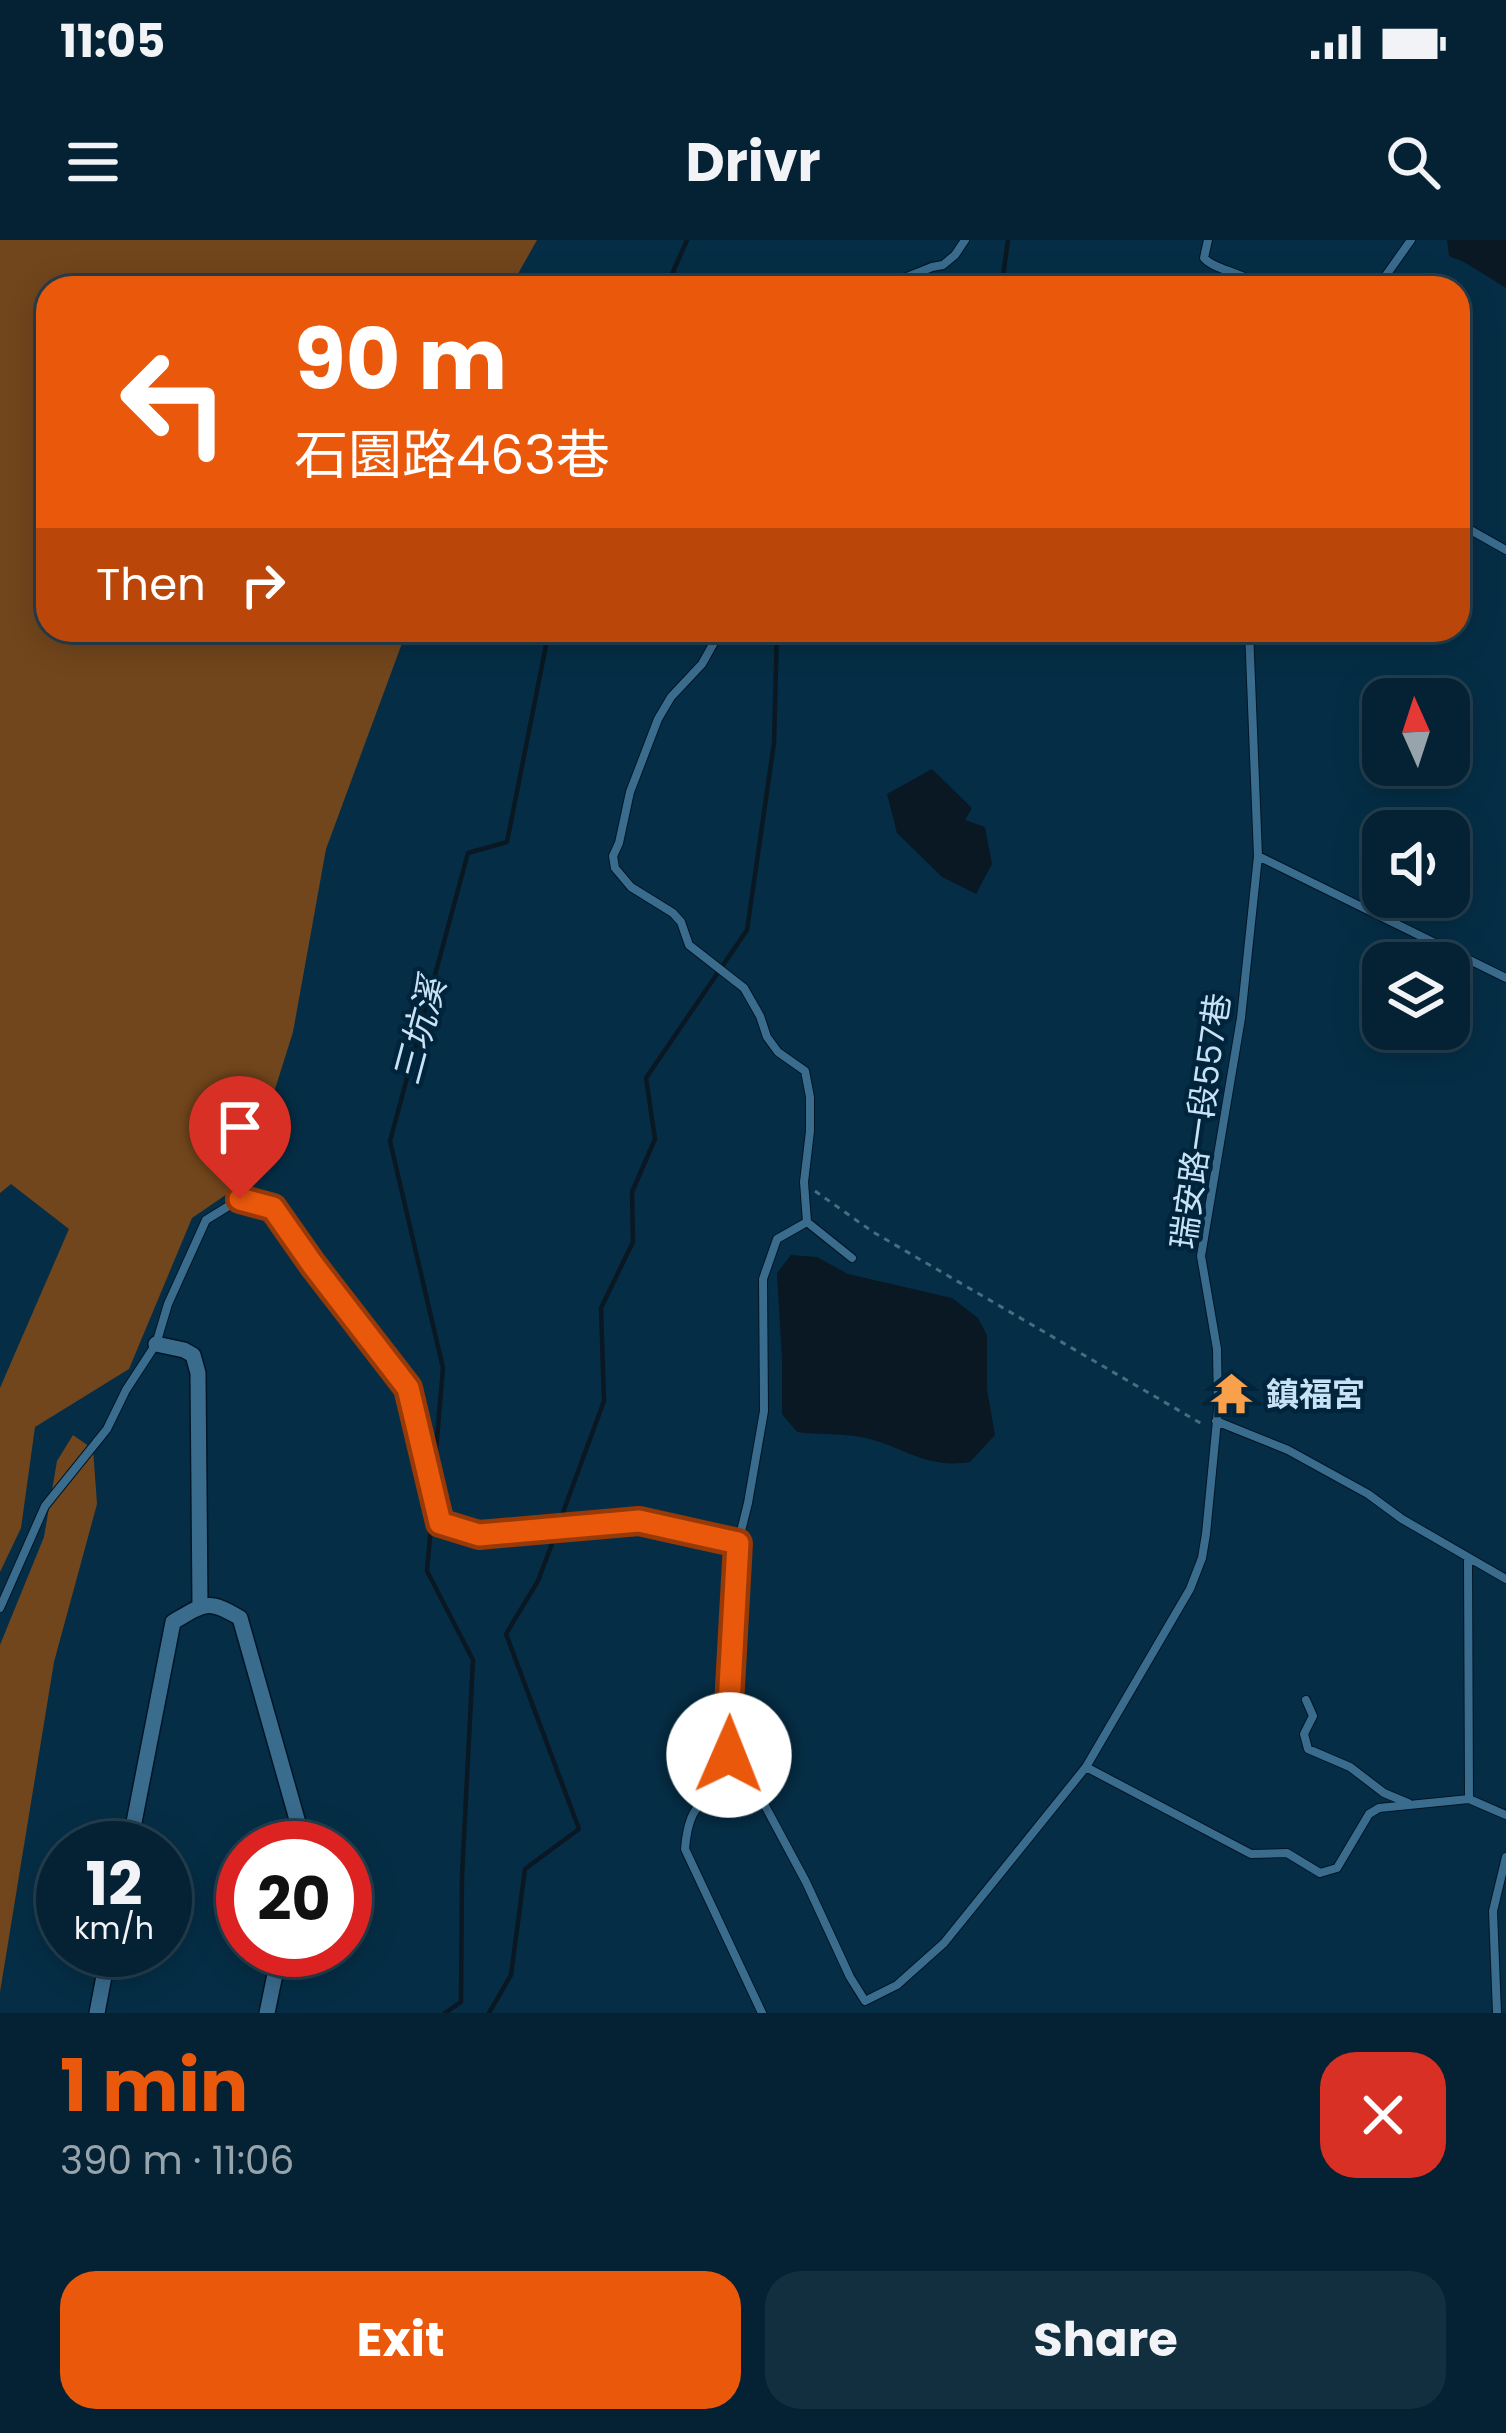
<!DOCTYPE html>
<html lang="en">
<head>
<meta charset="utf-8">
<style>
	body { margin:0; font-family:Poppins,"Noto Sans TC",sans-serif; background:#122f40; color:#f1f3f6; height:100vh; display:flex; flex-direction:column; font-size:45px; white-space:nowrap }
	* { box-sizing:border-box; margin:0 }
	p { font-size:39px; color:#97a4ac }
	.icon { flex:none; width:66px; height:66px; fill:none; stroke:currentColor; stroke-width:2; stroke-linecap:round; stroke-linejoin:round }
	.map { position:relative; height:1773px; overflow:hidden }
	.details { display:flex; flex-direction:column; background:#042234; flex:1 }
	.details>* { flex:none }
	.banner { position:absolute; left:36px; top:36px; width:1434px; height:366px; border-radius:36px; box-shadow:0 6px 30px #0003,0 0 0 3px #253f4f; background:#ea580c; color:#fff; overflow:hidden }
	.needle { width:78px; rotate:357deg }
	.tools { position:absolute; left:1362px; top:438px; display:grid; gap:24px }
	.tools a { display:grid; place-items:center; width:108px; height:108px; border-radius:24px; background:#042234; box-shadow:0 6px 30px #0003,0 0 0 3px #253f4f; font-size:60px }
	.speed { position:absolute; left:36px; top:1581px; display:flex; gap:24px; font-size:60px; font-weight:700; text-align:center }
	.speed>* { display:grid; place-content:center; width:156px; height:156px; border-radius:50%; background:#042234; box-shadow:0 6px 30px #0003,0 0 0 3px #253f4f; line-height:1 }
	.speed small { font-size:30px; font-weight:400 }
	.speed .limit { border:18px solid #d22; background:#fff; color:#111 }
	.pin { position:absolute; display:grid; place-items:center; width:102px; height:102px; color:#fff; margin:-123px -51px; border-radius:50% 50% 50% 0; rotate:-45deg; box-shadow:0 0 12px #0007 }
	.pin .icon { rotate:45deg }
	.me { position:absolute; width:132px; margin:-66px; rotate:1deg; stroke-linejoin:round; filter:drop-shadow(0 0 9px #0008) }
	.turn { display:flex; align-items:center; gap:42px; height:252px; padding:0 60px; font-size:54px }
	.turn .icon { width:156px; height:156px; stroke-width:2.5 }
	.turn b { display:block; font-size:84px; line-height:102px }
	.then { display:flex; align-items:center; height:114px; padding:0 60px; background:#0003; gap:24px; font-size:45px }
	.round { display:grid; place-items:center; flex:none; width:126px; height:126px; border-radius:36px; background:#122f40 }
	.overview { display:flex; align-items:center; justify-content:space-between; height:204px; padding:0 60px }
	h1 { font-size:72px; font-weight:700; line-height:90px; color:#ea580c }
	.button { display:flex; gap:24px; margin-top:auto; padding:24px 60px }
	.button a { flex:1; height:138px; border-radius:36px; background:#ea580c; color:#fff; font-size:48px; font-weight:700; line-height:138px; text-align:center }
	.button a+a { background:#122f40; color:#f1f3f6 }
	.status { display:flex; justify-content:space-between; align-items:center; height:84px; padding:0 60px; background:#042234; direction:ltr }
	.status svg { height:33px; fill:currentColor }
	header { display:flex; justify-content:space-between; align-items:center; height:156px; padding:0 60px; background:#042234; font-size:54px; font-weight:700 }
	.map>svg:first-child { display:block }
</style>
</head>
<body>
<div class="status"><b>11:05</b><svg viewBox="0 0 49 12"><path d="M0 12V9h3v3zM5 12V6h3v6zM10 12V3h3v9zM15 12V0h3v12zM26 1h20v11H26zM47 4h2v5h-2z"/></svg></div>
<header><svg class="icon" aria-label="menu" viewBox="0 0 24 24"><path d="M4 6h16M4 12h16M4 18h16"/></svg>Drivr<svg class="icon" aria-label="search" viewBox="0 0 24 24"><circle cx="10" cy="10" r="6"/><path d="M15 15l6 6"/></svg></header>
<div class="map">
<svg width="1506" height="1773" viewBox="0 0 1506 1773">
	<rect width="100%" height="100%" fill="#052e46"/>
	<path fill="#72461c" d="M0,0H537L510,48H48V390H404L401,406L326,609L293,792L246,941L192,978L129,1129L35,1187L21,1288L0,1332V1148L69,989L11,944L0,953Z
		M73,1195L93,1209L97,1264L54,1422L0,1752V1405L44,1297L57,1221Z"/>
	<path fill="#091822" d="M1447,0H1506V48L1464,22L1449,16Z
		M932,529L972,568L965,580L985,587L992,624L976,654L942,637L897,593L887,554Z
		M791,1015L817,1017L848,1034L952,1058L978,1078L987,1095V1149L995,1195L970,1222C926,1229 906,1208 866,1198C846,1193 818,1195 797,1192L782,1174V1121L777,1033Z"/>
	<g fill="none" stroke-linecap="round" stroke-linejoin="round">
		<path stroke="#091822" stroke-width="4.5" d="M666,48L687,0
			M996,48L1002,44L1008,0
			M435,1222L443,1128L390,901L468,613L507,602L549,390
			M562,1275L604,1161L601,1068L633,1002L632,952L655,899L646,838L747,690L774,503L777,390
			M431,1286L427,1331L473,1420L462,1636L461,1762L445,1773
			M489,1773L511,1735L525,1629L579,1589L506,1394L538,1341L553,1301"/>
		<defs>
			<path id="lane" d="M1208,0L1204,18C1214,30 1244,32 1262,48
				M888,48L902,39L932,27L943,25L955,15L965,0
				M1377,48L1411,0
				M1458,283L1506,310
				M721,390L702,424L671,457L658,479L630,552L619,603L613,616L615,628L631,647L673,673L681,682L689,705L744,748L760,776L767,797L778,812L805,831L810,857V891L804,942L807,982L777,999L763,1039L764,1171L748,1263L738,1303L728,1483L729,1515L738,1536L763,1562L806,1642L850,1737L865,1761L897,1745L944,1703L1086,1527L1190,1349L1202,1318L1206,1294L1218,1170L1217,1109L1201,1016L1241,778L1258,616L1249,390
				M1258,616L1506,738
				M807,982L852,1018
				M1216,1181L1288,1210L1368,1254L1402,1279L1506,1339
				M1468,1318L1469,1559
				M0,1368L45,1266L107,1189L126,1150L156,1104L168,1064L206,980L240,959L273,967L313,1025L408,1148L440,1283L479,1295L639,1281L738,1303
				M1306,1460L1313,1476L1304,1494L1308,1509L1350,1527L1384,1553L1408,1563
				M1086,1527L1251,1614L1287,1613L1320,1633L1337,1628L1369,1574L1379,1568L1469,1559L1506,1575
				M738,1536C703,1563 689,1561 685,1609L762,1773
				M1497,1773L1493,1671L1506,1617"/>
			<path id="street" d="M156,1104L184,1110L193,1115L198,1133L200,1365
				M129,1608L173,1382C205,1363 208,1359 240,1378L302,1597L300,1608
				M97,1773L109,1710
				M267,1773L280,1710"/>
		</defs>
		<use href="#lane" stroke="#001525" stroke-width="10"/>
		<use href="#street" stroke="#001525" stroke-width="18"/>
		<path stroke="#486c82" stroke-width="3" stroke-dasharray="6 6" stroke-linecap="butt" d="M815,951L873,992L1202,1184"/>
		<use href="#lane" stroke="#3a6c8e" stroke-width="8"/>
		<use href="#street" stroke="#3a6c8e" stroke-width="15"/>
	</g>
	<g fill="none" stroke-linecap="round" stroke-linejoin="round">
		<defs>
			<path id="route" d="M240,959L273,968L313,1025L408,1148L440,1283L479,1295L639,1281L738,1303L728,1483L729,1515"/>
		</defs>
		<use href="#route" stroke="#983908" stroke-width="30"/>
		<use href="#route" stroke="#ea580c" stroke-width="21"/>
	</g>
	<defs>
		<symbol id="temple-bare" viewBox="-9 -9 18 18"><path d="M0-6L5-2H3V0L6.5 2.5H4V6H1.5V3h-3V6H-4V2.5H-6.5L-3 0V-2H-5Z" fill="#f9a04d" stroke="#00243b" stroke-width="2.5" paint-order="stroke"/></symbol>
	</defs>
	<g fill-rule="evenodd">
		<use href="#temple-bare" x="1202" y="1124" width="59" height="59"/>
	</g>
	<g text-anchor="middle" stroke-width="9" stroke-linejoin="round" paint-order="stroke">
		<g font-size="33" fill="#c8e2f5" stroke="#00243b">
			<text transform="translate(1200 881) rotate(-82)" y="12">瑞安路一段557巷</text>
		</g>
		<g font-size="33" font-weight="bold" fill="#c8e2f5" stroke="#00243b" text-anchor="start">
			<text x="1266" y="1166">鎮福宮</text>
		</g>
		<g font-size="36" font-style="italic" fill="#cbe2f4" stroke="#00243b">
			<text transform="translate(419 791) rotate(-75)" y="13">三坑溪</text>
		</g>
	</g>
</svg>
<div class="tools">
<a><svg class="needle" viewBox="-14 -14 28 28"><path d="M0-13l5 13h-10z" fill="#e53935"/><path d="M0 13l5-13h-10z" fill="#97a4ac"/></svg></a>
<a><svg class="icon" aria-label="sound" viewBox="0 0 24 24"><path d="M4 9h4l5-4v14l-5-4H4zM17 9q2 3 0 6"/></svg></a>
<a><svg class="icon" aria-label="layers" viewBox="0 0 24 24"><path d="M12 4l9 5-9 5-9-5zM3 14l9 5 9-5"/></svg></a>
</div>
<div class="speed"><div>12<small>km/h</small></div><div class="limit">20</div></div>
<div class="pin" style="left:240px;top:959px;background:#d93025"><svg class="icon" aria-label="arrive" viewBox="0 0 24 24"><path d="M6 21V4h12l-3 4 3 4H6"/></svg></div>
<svg class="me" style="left:729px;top:1515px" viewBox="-20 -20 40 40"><circle r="19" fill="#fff"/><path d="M0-13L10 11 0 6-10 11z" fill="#ea580c"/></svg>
<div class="banner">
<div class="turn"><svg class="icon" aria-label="left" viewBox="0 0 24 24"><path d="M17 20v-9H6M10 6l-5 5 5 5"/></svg><div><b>90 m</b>石園路463巷</div></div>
<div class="then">Then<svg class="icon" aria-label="right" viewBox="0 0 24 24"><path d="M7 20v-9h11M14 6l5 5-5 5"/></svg></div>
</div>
</div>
<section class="details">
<div class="overview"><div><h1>1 min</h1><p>390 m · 11:06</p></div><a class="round" style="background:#d93025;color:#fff"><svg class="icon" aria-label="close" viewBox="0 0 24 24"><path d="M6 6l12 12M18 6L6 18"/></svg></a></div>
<div class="button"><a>Exit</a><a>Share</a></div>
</section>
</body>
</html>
